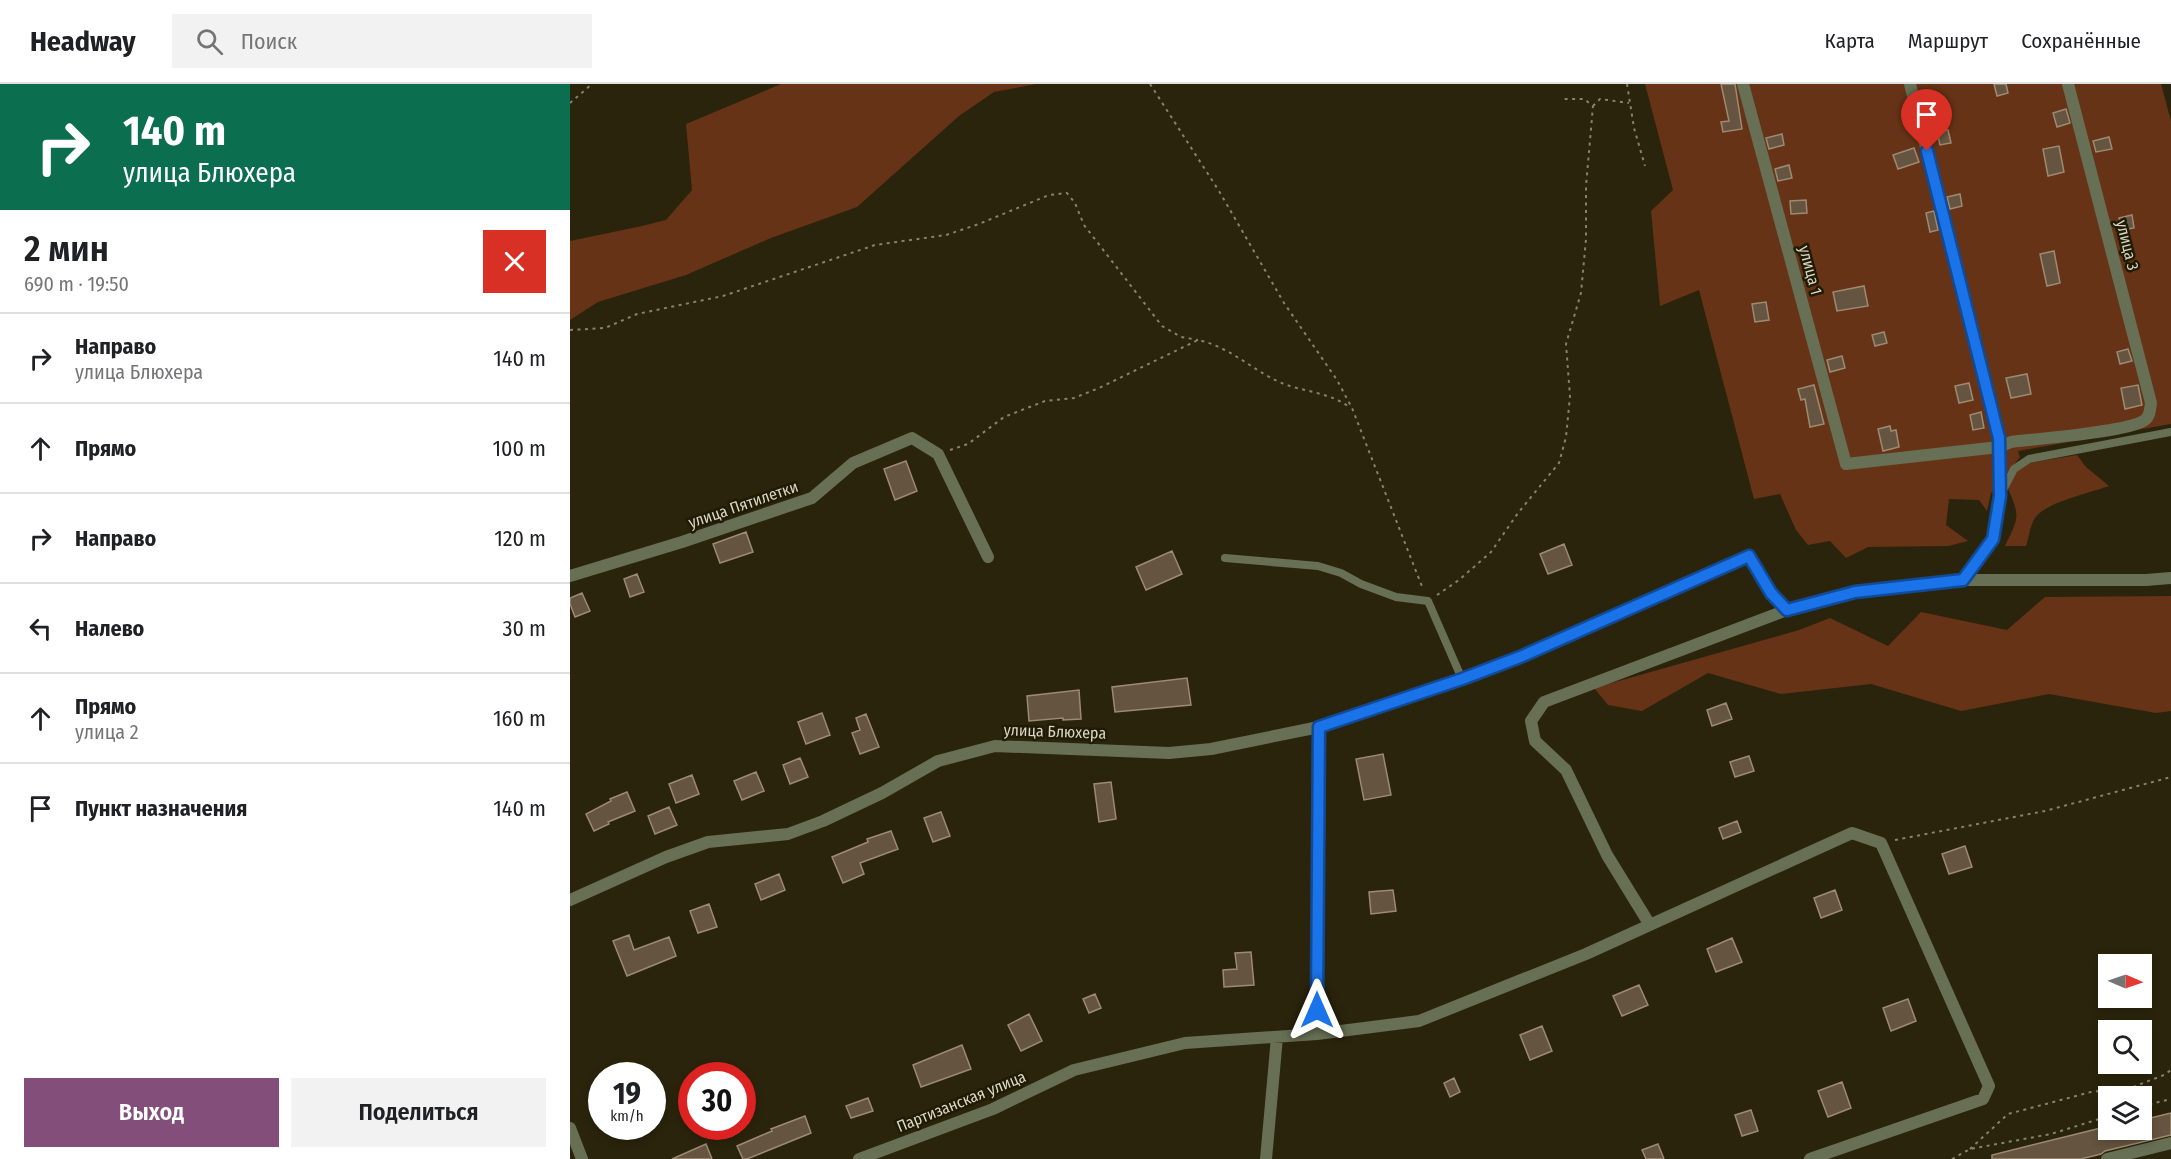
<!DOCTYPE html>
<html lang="ru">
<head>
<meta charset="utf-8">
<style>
	body { margin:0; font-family:"Fira Sans Condensed",sans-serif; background:#f2f2f2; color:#202124; height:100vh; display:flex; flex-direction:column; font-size:22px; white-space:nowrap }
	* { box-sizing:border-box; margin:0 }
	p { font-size:20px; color:#757577 }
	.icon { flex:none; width:33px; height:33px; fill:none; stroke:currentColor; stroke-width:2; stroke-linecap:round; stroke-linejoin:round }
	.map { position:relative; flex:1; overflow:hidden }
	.details { display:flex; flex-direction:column; background:#fff; width:570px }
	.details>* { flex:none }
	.banner { background:#0b6e4f; color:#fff; overflow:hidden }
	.needle { width:39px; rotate:92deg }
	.fabs { position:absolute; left:1528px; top:870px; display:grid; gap:12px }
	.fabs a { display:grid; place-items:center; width:54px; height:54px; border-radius:0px; background:#fff; box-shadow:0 3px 9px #0003; font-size:30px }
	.speed { position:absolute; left:18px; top:978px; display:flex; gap:12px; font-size:30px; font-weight:700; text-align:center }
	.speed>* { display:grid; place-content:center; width:78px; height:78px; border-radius:50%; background:#fff; box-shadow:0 3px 9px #0003; line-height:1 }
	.speed small { font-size:15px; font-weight:400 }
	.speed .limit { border:9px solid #d22; background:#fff; color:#111 }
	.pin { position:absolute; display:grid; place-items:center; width:51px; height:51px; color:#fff; margin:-62px -26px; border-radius:50% 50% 50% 0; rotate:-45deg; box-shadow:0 0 6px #0007 }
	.pin .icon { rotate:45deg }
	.me { position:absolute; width:66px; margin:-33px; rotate:0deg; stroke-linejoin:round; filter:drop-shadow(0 0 4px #0008) }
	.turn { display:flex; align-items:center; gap:21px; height:126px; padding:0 24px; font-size:27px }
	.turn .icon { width:78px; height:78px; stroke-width:2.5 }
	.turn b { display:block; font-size:42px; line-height:51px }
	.round { display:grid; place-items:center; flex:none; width:63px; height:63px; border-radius:0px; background:#f2f2f2 }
	.overview { display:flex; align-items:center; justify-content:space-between; height:102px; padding:0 24px }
	h1 { font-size:36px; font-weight:600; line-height:45px }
	.cta { display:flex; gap:12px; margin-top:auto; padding:12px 24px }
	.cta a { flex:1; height:69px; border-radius:0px; background:#834e7a; color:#fff; font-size:24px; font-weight:600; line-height:69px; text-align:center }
	.cta a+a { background:#f2f2f2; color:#202124 }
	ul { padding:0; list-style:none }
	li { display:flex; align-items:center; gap:18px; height:90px; padding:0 24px; border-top:2px solid #e0e0e0 }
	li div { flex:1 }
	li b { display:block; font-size:22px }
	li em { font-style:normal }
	header { display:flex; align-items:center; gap:36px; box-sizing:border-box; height:84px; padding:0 30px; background:#fff; border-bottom:2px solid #e0e0e0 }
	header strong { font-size:28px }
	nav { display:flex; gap:33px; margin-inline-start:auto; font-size:21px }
	.search { width:420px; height:54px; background:#f2f2f2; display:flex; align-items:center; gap:15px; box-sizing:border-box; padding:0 21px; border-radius:0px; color:#757577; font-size:22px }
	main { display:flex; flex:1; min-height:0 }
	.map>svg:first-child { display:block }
</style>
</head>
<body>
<header>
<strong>Headway</strong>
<div class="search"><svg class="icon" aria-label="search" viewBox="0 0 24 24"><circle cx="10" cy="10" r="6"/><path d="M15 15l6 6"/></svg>Поиск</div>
<nav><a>Карта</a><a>Маршрут</a><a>Сохранённые</a></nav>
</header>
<main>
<section class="details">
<div class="banner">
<div class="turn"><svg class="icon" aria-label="right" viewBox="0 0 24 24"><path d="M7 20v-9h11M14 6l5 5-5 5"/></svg><div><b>140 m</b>улица Блюхера</div></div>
</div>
<div class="overview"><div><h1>2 мин</h1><p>690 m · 19:50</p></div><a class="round" style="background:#d93025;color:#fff"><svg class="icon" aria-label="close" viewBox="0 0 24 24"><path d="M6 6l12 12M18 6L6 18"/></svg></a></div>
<ul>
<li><svg class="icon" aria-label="right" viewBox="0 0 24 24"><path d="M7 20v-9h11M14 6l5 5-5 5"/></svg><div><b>Направо</b><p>улица Блюхера</p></div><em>140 m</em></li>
<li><svg class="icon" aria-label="ahead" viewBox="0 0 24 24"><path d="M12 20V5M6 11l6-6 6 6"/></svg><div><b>Прямо</b></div><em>100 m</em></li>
<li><svg class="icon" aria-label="right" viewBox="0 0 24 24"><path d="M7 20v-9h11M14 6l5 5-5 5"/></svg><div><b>Направо</b></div><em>120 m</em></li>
<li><svg class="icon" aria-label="left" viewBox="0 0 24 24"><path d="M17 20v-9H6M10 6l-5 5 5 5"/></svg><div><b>Налево</b></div><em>30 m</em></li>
<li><svg class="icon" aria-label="ahead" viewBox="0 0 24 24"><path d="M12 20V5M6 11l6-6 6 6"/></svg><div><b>Прямо</b><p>улица 2</p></div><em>160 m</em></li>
<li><svg class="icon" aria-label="arrive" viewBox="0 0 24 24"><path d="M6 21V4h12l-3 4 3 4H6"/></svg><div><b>Пункт назначения</b></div><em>140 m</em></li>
</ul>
<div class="cta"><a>Выход</a><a>Поделиться</a></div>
</section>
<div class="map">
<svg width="1601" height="1075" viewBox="0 0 1601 1075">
	<rect width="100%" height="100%" fill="#2a240c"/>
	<path fill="#663316" d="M211,0H466L424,8L389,32L287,123L201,154L116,191L28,218L0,236V157L72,142L96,136L122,106L116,40Z
		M1075,0H1591L1601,37V340L1448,367L1450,373L1421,409L1417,427L1409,416L1379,415L1376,441L1398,457L1378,462L1298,463L1276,474L1260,457L1238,461L1226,446L1210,410L1184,415L1129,206L1090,222L1081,127L1103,106Z
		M1507,371L1516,383L1539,402C1520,409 1476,418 1465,434C1460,441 1459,454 1456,462H1435C1448,435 1451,433 1438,405L1446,388L1459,379Z
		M1601,512V627L1586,629L1479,610L1391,627L1301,600L1211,610L1138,589L1072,627L1038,621L1024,604L1229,546L1260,534L1318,562L1351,528L1437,546L1475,513Z"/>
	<path fill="#65543f" stroke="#9d8a73" stroke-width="1.5" d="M1151,0H1165L1172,45L1153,48L1151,38L1159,37Z
		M1424,0H1436L1438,9L1427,12Z
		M1496,25L1500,39L1487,43L1483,29Z
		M1378,46L1381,59L1370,61L1367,48Z
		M1212,50L1214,61L1199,65L1196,54Z
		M1539,53L1542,65L1526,68L1523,57Z
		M1489,62L1494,88L1478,92L1473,65Z
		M1344,64L1349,78L1328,85L1323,71Z
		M1219,81L1222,94L1208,97L1205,85Z
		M1390,110L1392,122L1380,125L1377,113Z
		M1236,116L1237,129L1221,130L1220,117Z
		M1364,127L1368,146L1360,148L1356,129Z
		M1562,131L1564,144L1552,146L1549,134Z
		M1484,167L1490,199L1477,202L1470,170Z
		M1294,202L1298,222L1267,227L1263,208Z
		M1196,218L1199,236L1185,238L1182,220Z
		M1314,248L1317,259L1305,262L1302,251Z
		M1558,265L1562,277L1550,280L1547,268Z
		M1272,272L1275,284L1260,288L1257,276Z
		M1457,290L1461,310L1441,314L1436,294Z
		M1399,299L1403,316L1389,319L1385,302Z
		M1244,301L1254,340L1240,343L1235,315L1231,316L1228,305Z
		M1568,301L1572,321L1555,325L1551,304Z
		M1411,328L1414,344L1403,346L1400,331Z
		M1320,342L1321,347L1326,346L1329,363L1313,367L1308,345Z
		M336,377L347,407L325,416L314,385Z
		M176,448L183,468L150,479L143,460Z
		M994,460L1002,481L978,490L970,470Z
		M602,467L612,490L576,506L566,483Z
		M67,490L74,508L60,513L54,495Z
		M12,509L20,527L5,533L0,520V514Z
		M617,594L621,621L545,628L542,603Z
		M509,606L511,635L493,636V634L459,637L457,612Z
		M1156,619L1162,635L1142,642L1137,626Z
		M252,629L260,651L236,660L228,638Z
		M296,630L309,663L290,670L282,649L290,646L286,634Z
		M813,670L821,711L794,716L786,675Z
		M1179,672L1184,687L1165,693L1160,678Z
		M230,674L238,693L220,700L213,681Z
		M186,688L194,707L172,716L164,697Z
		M122,691L129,710L106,719L99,700Z
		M541,698L546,735L529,738L524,700Z
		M57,708L65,727L38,738L39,740L24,747L16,730L41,717L40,715Z
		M99,723L107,741L85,750L78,732Z
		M371,728L380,752L363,758L354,734Z
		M1167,737L1171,748L1153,755L1149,744Z
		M321,747L328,765L290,779L294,790L273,799L262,773L298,758L297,755Z
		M1395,762L1402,783L1379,790L1372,770Z
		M209,790L215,806L191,816L185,800Z
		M823,806L826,827L801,830L799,808Z
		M1265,806L1272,826L1251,834L1244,814Z
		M139,820L147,843L128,849L120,827Z
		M59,851L64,866L99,853L106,872L57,892L43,857Z
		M1162,854L1172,878L1146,888L1137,865Z
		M681,868L684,901L654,903L653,886L667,885L665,869Z
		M1069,901L1078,921L1052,932L1043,912Z
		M525,910L531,924L519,929L513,915Z
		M1338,915L1346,937L1321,947L1313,924Z
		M459,930L472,957L451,967L438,941Z
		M972,942L982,967L960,976L950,951Z
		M392,961L401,985L351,1003L343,981Z
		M884,994L890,1008L880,1013L874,999Z
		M1272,998L1281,1024L1258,1033L1248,1007Z
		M298,1014L303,1027L281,1034L276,1022Z
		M1181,1026L1188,1047L1172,1052L1165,1031Z
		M1601,1029V1051L1535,1067L1531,1070L1511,1075H1422V1071L1539,1042V1046H1579L1576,1035Z
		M235,1032L241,1049L177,1075H173L167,1062L202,1047L201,1045Z
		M136,1060L142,1075H102Z
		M1088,1060L1094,1075H1076L1072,1066Z"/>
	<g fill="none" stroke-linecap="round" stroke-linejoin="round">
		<path stroke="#86826f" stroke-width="2" stroke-dasharray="3 4.5" stroke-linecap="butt" d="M580,0L649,107L714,219L767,296L782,324L853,505
			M1057,0L1064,44L1075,82
			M0,19L22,0
			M1023,22L1030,15L1059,19
			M0,246L35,244L67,230L153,212L305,161L376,151L409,140L479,111L497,109L505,119L514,141L592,242L611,253L628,256
			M380,366L398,360L434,333L475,317L504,314L529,304L628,256C661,263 684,288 714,300C736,308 761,309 779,323
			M867,511L889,496L921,468L948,429L989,379L996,353L1000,312L996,260L1011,209L1016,155V102L1023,22L1014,15H992
			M1325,756L1475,727L1601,693
			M1572,1022L1601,1015
			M1400,1065L1438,1030L1521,1008L1563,1003L1594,991L1601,986
			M1382,1075L1400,1065L1481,1050L1539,1032"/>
		<path stroke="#676f54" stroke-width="8" d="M1432,408L1444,385L1459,375L1601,348
			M655,474L748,482L771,489L791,500L826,513L858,517L892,595"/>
		<path stroke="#676f54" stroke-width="12" d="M1173,0L1276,380L1429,363L1441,358C1465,355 1559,348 1575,336C1580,332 1580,326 1581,319L1498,0
			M1340,0L1429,354L1430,412L1423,455L1393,496
			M0,492L112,458L242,414L283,379L342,354L368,370L418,473
			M0,816L96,773L138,758L218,750L253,737L312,709L368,677L425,662L599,669L641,665L749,643L892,595L950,573L1179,472L1201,509L1217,526L1285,508L1393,496H1576L1601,494
			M1080,841L1037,771L996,686L965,657L961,637L974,618L1217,526
			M747,950L749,643
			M0,1044L12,1075
			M289,1075L423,1025L504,986L615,959L747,950L849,937L1016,870L1282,749L1311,759L1419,1002L1413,1015L1240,1075
			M696,1075L707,953
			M1537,1075L1601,1059"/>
	</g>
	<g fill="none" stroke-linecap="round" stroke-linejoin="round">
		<defs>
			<path id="route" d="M747,926L749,643L892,595L950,573L1179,472L1201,509L1217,526L1285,508L1393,496L1423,455L1430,412L1429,354L1357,67"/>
		</defs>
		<use href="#route" stroke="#114b97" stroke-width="15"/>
		<use href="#route" stroke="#1a73e8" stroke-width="10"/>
	</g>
	<g text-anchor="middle" stroke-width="5" stroke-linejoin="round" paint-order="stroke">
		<g font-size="16" fill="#d9d6c8" stroke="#201b03">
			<text transform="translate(1558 161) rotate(76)" y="6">улица 3</text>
			<text transform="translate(1241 186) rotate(75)" y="6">улица 1</text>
			<text transform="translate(173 420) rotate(-19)" y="6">улица Пятилетки</text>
			<text transform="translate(485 647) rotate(2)" y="6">улица Блюхера</text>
			<text transform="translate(391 1017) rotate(-22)" y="6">Партизанская улица</text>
		</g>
	</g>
</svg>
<div class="fabs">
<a><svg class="needle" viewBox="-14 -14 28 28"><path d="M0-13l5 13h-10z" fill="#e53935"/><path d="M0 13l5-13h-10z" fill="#757577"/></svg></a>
<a><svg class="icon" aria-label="search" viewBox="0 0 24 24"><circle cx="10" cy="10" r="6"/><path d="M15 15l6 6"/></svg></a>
<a><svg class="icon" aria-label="layers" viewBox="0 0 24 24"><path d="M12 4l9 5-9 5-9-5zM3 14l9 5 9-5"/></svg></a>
</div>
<div class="speed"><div>19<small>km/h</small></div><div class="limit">30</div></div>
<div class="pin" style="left:1357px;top:67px;background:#d93025"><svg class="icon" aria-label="arrive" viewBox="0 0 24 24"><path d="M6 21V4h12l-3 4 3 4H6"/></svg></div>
<svg class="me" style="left:747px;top:926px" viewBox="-20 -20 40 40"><path d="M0-17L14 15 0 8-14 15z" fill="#1a73e8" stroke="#fff" stroke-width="4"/></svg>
</div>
</main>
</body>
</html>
